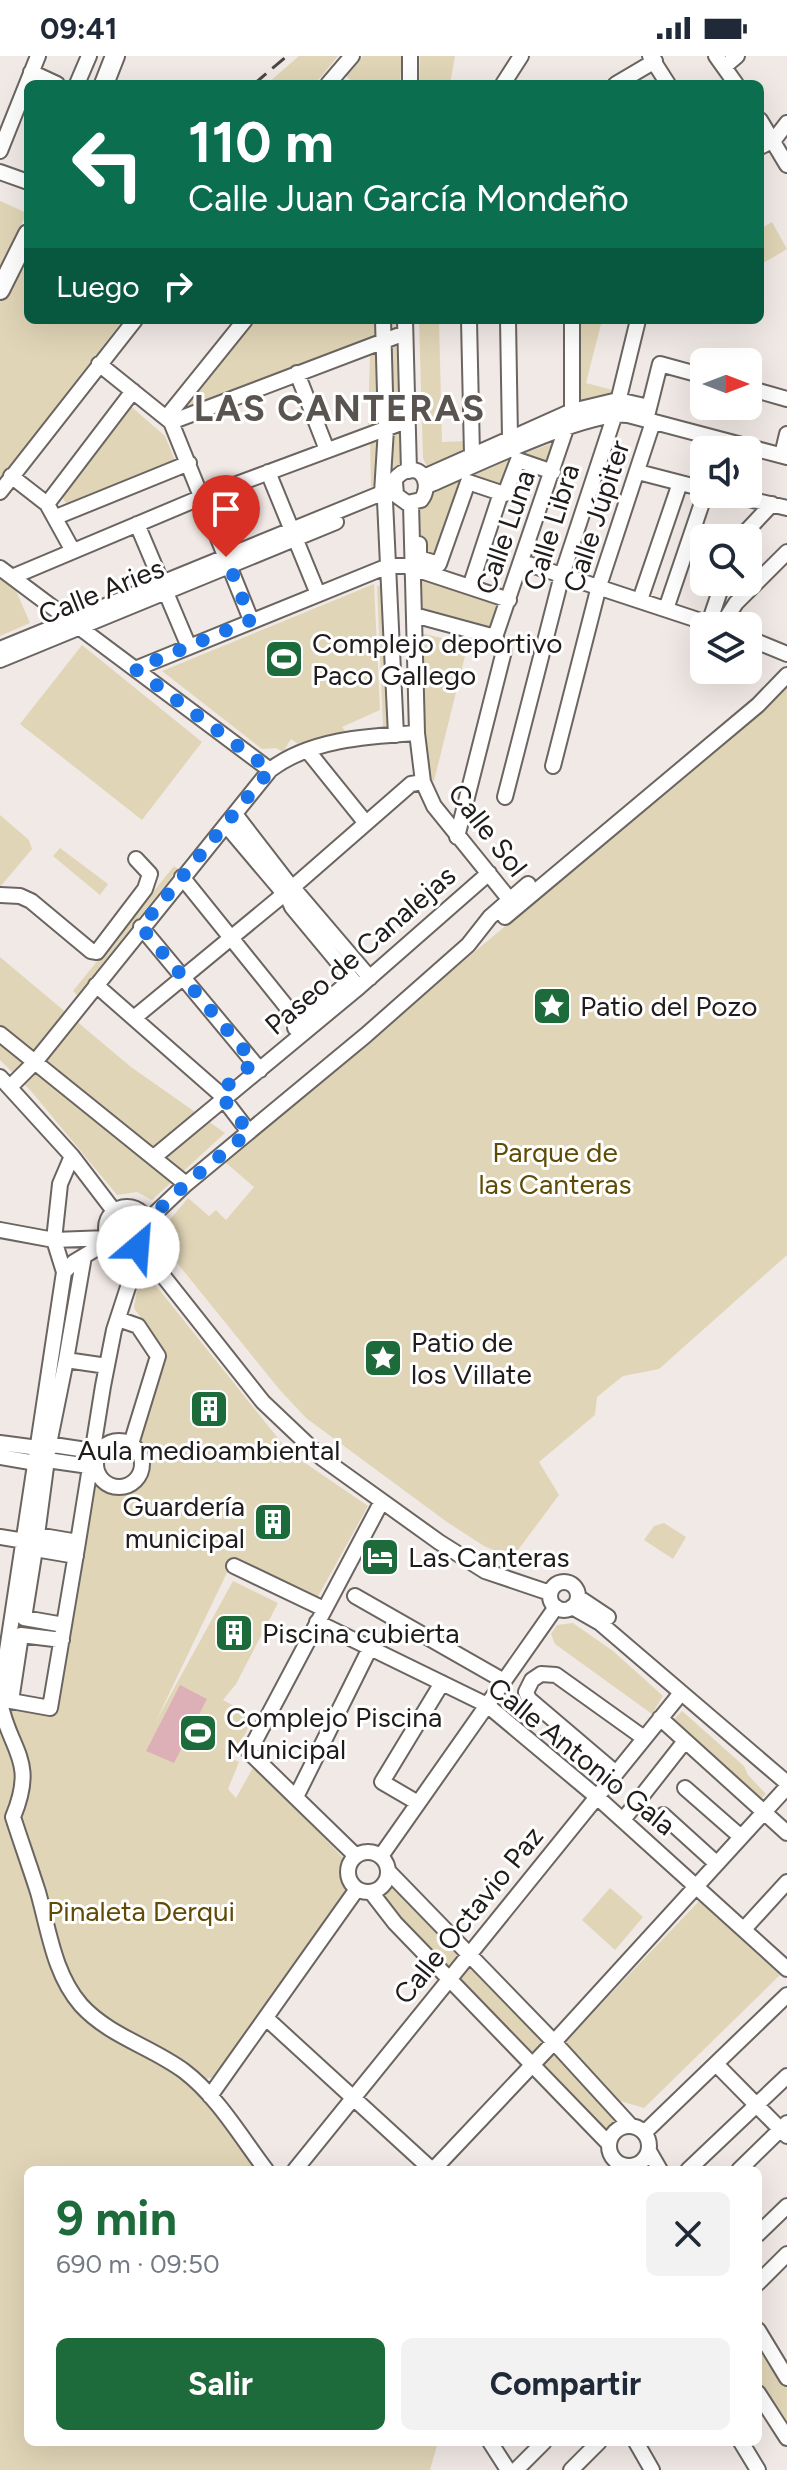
<!DOCTYPE html>
<html lang="es">
<head>
<meta charset="utf-8">
<style>
	body { margin:0; font-family:Figtree,sans-serif; background:#f2f2f3; color:#1f2937; height:100vh; display:flex; flex-direction:column; font-size:30px; white-space:nowrap }
	* { box-sizing:border-box; margin:0 }
	p { font-size:26px; color:#747a83 }
	.icon { flex:none; width:44px; height:44px; fill:none; stroke:currentColor; stroke-width:2; stroke-linecap:round; stroke-linejoin:round }
	.map { position:relative; flex:1; overflow:hidden }
	.drawer { position:absolute; left:24px; top:2110px; width:738px; height:280px; display:flex; flex-direction:column; background:#fff; border-radius:12px; box-shadow:0 8px 32px #0002 }
	.drawer>* { flex:none }
	.guide { position:absolute; left:24px; top:24px; width:740px; height:244px; border-radius:12px; box-shadow:0 8px 32px #0002; background:#0b6e4f; color:#fff; overflow:hidden }
	.needle { width:52px; rotate:90deg }
	.buttons { position:absolute; left:690px; top:292px; display:grid; gap:16px }
	.buttons a { display:grid; place-items:center; width:72px; height:72px; border-radius:12px; background:#fff; box-shadow:0 8px 32px #0002; font-size:40px }
	.pin { position:absolute; display:grid; place-items:center; width:68px; height:68px; color:#fff; margin:-82px -34px; border-radius:50% 50% 50% 0; rotate:-45deg; box-shadow:0 0 8px #0007 }
	.pin .icon { rotate:45deg }
	.me { position:absolute; width:88px; margin:-44px; rotate:27deg; stroke-linejoin:round; filter:drop-shadow(0 0 6px #0008) }
	.turn { display:flex; align-items:center; gap:28px; height:168px; padding:0 32px; font-size:36px }
	.turn .icon { width:104px; height:104px; stroke-width:2.5 }
	.turn b { display:block; font-size:56px; line-height:68px }
	.then { display:flex; align-items:center; height:76px; padding:0 32px; background:#0003; gap:16px; font-size:30px }
	.round { display:grid; place-items:center; flex:none; width:84px; height:84px; border-radius:12px; background:#f2f2f3 }
	.head { display:flex; align-items:center; justify-content:space-between; height:136px; padding:0 32px }
	h1 { font-size:48px; font-weight:700; line-height:60px; color:#1d6b3b }
	.primary-button { display:flex; gap:16px; margin-top:auto; padding:16px 32px }
	.primary-button a { flex:1; height:92px; border-radius:12px; background:#1d6b3b; color:#fff; font-size:32px; font-weight:700; line-height:92px; text-align:center }
	.primary-button a+a { background:#f2f2f3; color:#1f2937 }
	.status { display:flex; justify-content:space-between; align-items:center; height:56px; padding:0 40px; background:#fff; direction:ltr }
	.status svg { height:22px; fill:currentColor }
	.map>svg:first-child { display:block }
</style>
</head>
<body>
<div class="status"><b>09:41</b><svg viewBox="0 0 49 12"><path d="M0 12V9h3v3zM5 12V6h3v6zM10 12V3h3v9zM15 12V0h3v12zM26 1h20v11H26zM47 4h2v5h-2z"/></svg></div>
<div class="map">
<svg width="787" height="2414" viewBox="0 0 787 2414">
	<rect width="100%" height="100%" fill="#f1e9e5"/>
	<path fill="#e1d5b7" d="M299,0H338L315,28H267Z
		M363,0H402L400,28H356L346,20Z
		M420,0H455L450,28H419Z
		M0,145L27,157L0,211Z
		M772,166L787,193L760,209V173Z
		M28,197V264H123L0,423V243Z
		M252,264H396V274L182,355Z
		M419,264H439L442,386L468,385V391L427,411L423,402Z
		M578,264H602L586,327L616,335L615,339L578,345Z
		M396,286L401,358L368,369L370,298Z
		M127,347L165,380L176,407L67,449L61,439Z
		M400,372L404,414L371,431L370,383Z
		M553,387L546,413L518,405L505,438L470,428L441,510L418,505L417,457L431,436L464,419Z
		M419,519L500,546L490,571L419,553Z
		M0,520L14,530L30,567L0,580Z
		M374,528L380,654L342,671L348,678L302,691L291,683L283,696L276,692L262,693L162,615Z
		M384,529L392,669L383,670L377,530Z
		M420,577L468,588L434,725L428,723Z
		M82,589L202,686L142,764L20,668Z
		M787,629V1199L659,1313L623,1320L597,1341L595,1359L539,1406L559,1439L512,1502L484,1490L447,1466L306,1362L279,1333L165,1192L168,1166L188,1142L209,1160L216,1154L226,1164L254,1131L225,1106L693,712Z
		M0,759L29,784L32,793L0,831Z
		M60,792L108,828L100,839L53,800Z
		M174,810L178,813L77,939L73,935Z
		M0,901L131,1011L225,1077L152,1144L137,1136L117,1139L31,1035L0,1004Z
		M149,1221L289,1396L368,1450L315,1546L233,1504L156,1665L233,1525L278,1547L236,1628L223,1644L254,1661L232,1703L239,1706L228,1733L236,1742L255,1708L345,1804L342,1821L348,1836L216,2021L204,2023L160,1996L150,2005L181,2021L205,2045L259,2114H28V2386H438L430,2414H0V1672L12,1670L5,1646L47,1654L92,1421L115,1435C130,1427 143,1424 146,1406L134,1386L141,1378L166,1297L134,1252L137,1233Z
		M664,1467L686,1481L673,1503L644,1484L654,1470Z
		M573,1567L613,1595L663,1640L652,1658L555,1588L551,1578L557,1569Z
		M682,1655L744,1710L748,1719L766,1738L759,1745L670,1667Z
		M392,1830L463,1899L449,1915L381,1842Z
		M610,1832L643,1861L615,1894L582,1864Z
		M699,1845L780,1919L644,2052L617,2044L565,1986Z
		M471,1905L545,1985L530,2002L457,1924Z
		M553,1995L618,2065L604,2079L537,2009Z
		M758,2283L787,2332V2373L758,2326Z"/>
	<path fill="#ddb0b8" d="M180,1629L207,1643L174,1707L146,1695Z"/>
	<g fill="none" stroke-linecap="round" stroke-linejoin="round">
		<defs>
			<path id="minor" d="M650,0L668,28
				M716,0L736,28
				M724,11L737,0
				M31,16L57,28
				M77,28L89,0
				M328,28L352,0
				M410,28V0
				M503,28L521,0
				M616,28L655,5
				M760,64L787,109
				M760,91L774,84L787,67
				M0,95L38,0
				M0,116L28,126
				M383,264L386,373L382,437L385,445L396,679
				M405,264L409,415
				M469,264L472,399
				M508,264L510,382
				M99,308L171,366L251,564
				M297,317L327,394
				M748,332L787,343
				M647,360L660,308L704,320
				M166,362L245,264
				M171,366L405,277
				M782,399L787,378
				M268,416L318,538
				M638,416L704,433
				M11,420L47,448L73,495
				M424,421L572,355L618,344L649,351
				M427,430C470,412 587,354 628,359L787,401
				M0,436L135,264
				M501,437L505,438L518,404L553,416
				M727,438L787,452
				M47,448L133,335
				M411,448L417,677L423,726L434,750L510,844
				M56,461L189,407
				M137,468L189,591
				M740,482L772,448
				M419,488V502L439,508L468,426L501,437
				M522,506L716,570
				M0,512L270,714
				M12,521L202,441L409,364
				M470,531L501,437
				M640,544L680,427
				M666,553L705,438
				M414,559L495,581
				M709,567L723,526
				M721,570L736,547L787,496
				M495,581L572,355V264
				M748,582L787,598
				M0,593L382,437C390,431 396,418 406,415C425,409 431,432 421,444L407,447L396,439L395,426
				M0,604L336,466
				M135,613L388,510H406L509,544
				M307,694L365,766
				M553,710L599,530L653,366
				M505,741L562,519L615,358L638,264
				M235,758L289,828
				M226,769L281,834
				M457,781L504,595L495,581
				M182,821L306,975
				M293,831L411,728L423,726
				M295,834L370,922
				M0,839L20,840L31,845L91,895L97,896L145,833L150,818L136,803
				M288,842L292,851L356,928
				M505,861L758,649L787,619
				M141,871L260,1014
				M96,929L219,1037L249,1076
				M134,962L283,839
				M295,972L352,923
				M0,978L186,1128
				M0,1021L72,1100L114,1155
				M11,1030L35,1006L270,714C310,683 369,680 417,677
				M154,1101L359,931L489,817
				M106 1172a21 21 0 1 1 42 0a21 21 0 1 1-42 0Z
				M147,1165L186,1128L366,979L468,889L490,861L528,828
				M0,1174L54,1184L108,1182
				M147,1180L163,1212
				M132,1193L156,1211L263,1346L322,1402L439,1486L485,1515L550,1537
				M84,1200L66,1304L107,1310
				M64,1216L54,1184L60,1128L72,1100
				M118,1263L138,1270L158,1300L131,1388
				M66,1304L49,1388L37,1479L78,1486L103,1330L114,1274L129,1228L150,1205
				M96 1408a23 23 0 1 1 46 0a23 23 0 1 1-46 0Z
				M0,1387L38,1392
				M40,1387L93,1395L98,1399
				M0,1401L36,1407
				M40,1403L96,1411
				M0,1481L31,1486
				M234,1510L324,1553
				M550 1540a14 14 0 1 1 28 0a14 14 0 1 1-28 0Z
				M355,1540L504,1625
				M578,1541L608,1561
				M572,1551L600,1567L787,1727
				M317,1566L487,1649L597,1741L787,1913
				M64,1569L24,1562L35,1493L76,1500
				M62,1584L21,1579L11,1645L50,1652L78,1486
				M0,1641L64,1216L74,1206L109,1185
				M0,1646C10,1696 37,1703 13,1761
				M660,1662L787,1777
				M616,1717L529,1643L526,1636L532,1624L541,1618L556,1619L644,1682
				M685,1732L741,1781
				M296,1741L370,1592
				M418,1747L382,1726L442,1627
				M663,1759L716,1807
				M13,1761C21,1786 30,1811 38,1836C49,1875 54,1918 81,1949C109,1980 152,1991 184,2015C217,2040 241,2081 266,2114
				M623,1764L685,1685
				M348 1816a20 20 0 1 1 40 0a20 20 0 1 1-40 0Z
				M356,1800L249,1696L382,1445
				M381,1800L556,1551
				M389,1816L554,1986L630,2069
				M371,1836L395,1867L609,2088
				M744,1873L787,1826
				M266,1962L432,2114
				M716,2008L787,2080
				M210,2040L357,1833
				M609 2090a20 20 0 1 1 40 0a20 20 0 1 1-40 0Z
				M645,2076L787,1939
				M649,2095L660,2114
				M295,2114L677,1642L683,1638
				M433,2114L554,1986L787,1731
				M688,2114L787,2020
				M739,2114L787,2067
				M758,2178L787,2150
				M758,2227L787,2198
				M758,2274L787,2322
				M758,2337L787,2382
				M490,2386L508,2414
				M636,2386L652,2414
				M741,2386L758,2414
				M516,2414L544,2386
				M571,2414L599,2386"/>
			<path id="major" d="M104,28L115,0
				M0,234L28,178"/>
		</defs>
		<use href="#minor" stroke="#6b6561" stroke-width="18"/>
		<use href="#major" stroke="#6b6561" stroke-width="22"/>
		<use href="#minor" stroke="#fff" stroke-width="14"/>
		<use href="#major" stroke="#fff" stroke-width="18"/>
		<path stroke="#4a4645" stroke-width="3" stroke-dasharray="16 8" stroke-linecap="butt" d="M254,28L287,0"/>
	</g>
	<g fill="none" stroke-linecap="round" stroke-linejoin="round">
		<path stroke="#1a73e8" stroke-width="14" stroke-dasharray="0 25.2" d="M138,1191L147,1180V1165L186,1128L249,1076L219,1037L254,1006L141,871L270,714L135,613L251,564L226,501"/>
	</g>
	<defs>
		<symbol id="stadium-square" viewBox="-11 -11 22 22"><rect x="-9" y="-9" width="18" height="18" rx="4" fill="#1d6b3b" stroke="#fff"/><path d="M0-5a6.5 5 0 1 0 0 10a6.5 5 0 1 0 0-10ZM-3.5-1.8h7v3.6h-7Z" fill="#fff"/></symbol>
		<symbol id="sight-square" viewBox="-11 -11 22 22"><rect x="-9" y="-9" width="18" height="18" rx="4" fill="#1d6b3b" stroke="#fff"/><path d="M0-6L1.8-2.2L6-1.7L2.9 1.2L3.7 5.4L0 3.3L-3.7 5.4L-2.9 1.2L-6-1.7L-1.8-2.2Z" fill="#fff"/></symbol>
		<symbol id="building-square" viewBox="-11 -11 22 22"><rect x="-9" y="-9" width="18" height="18" rx="4" fill="#1d6b3b" stroke="#fff"/><path d="M-4-6H4V6H1V3H-1V6H-4ZM-2.5-4.3h1.7v1.8h-1.7ZM.8-4.3h1.7v1.8H.8ZM-2.5-1h1.7V.8h-1.7ZM.8-1h1.7V.8H.8Z" fill="#fff"/></symbol>
		<symbol id="hotel-square" viewBox="-11 -11 22 22"><rect x="-9" y="-9" width="18" height="18" rx="4" fill="#1d6b3b" stroke="#fff"/><path d="M-6-4.5h1.5V1H6V5H4.5V3h-9V5H-6ZM-4 0a1.8 1.8 0 1 1 3.6 0ZM.5 0V-2.5h3Q6-2.5 6 0Z" fill="#fff"/></symbol>
	</defs>
	<g fill-rule="evenodd">
		<use href="#stadium-square" x="262" y="581" width="44" height="44"/>
		<use href="#sight-square" x="530" y="928" width="44" height="44"/>
		<use href="#sight-square" x="361" y="1280" width="44" height="44"/>
		<use href="#building-square" x="187" y="1331" width="44" height="44"/>
		<use href="#building-square" x="251" y="1444" width="44" height="44"/>
		<use href="#hotel-square" x="358" y="1479" width="44" height="44"/>
		<use href="#building-square" x="212" y="1555" width="44" height="44"/>
		<use href="#stadium-square" x="176" y="1655" width="44" height="44"/>
	</g>
	<g text-anchor="middle" stroke-width="6" stroke-linejoin="round" paint-order="stroke">
		<g font-size="28" fill="#1f1c1b" stroke="#fff">
			<text transform="translate(596 460) rotate(-72)" y="10">Calle Júpiter</text>
			<text transform="translate(551 471) rotate(-73)" y="10">Calle Libra</text>
			<text transform="translate(505 476) rotate(-71)" y="10">Calle Luna</text>
			<text transform="translate(101 535) rotate(-22)" y="10">Calle Aries</text>
			<text transform="translate(488 774) rotate(52)" y="10">Calle Sol</text>
			<text transform="translate(360 894) rotate(-41)" y="10">Paseo de Canalejas</text>
			<text transform="translate(582 1700) rotate(39)" y="10">Calle Antonio Gala</text>
			<text transform="translate(468 1859) rotate(-51)" y="10">Calle Octavio Paz</text>
		</g>
		<g font-size="28" fill="#1f1c1b" stroke="#fff" text-anchor="start">
			<text x="312" y="597">Complejo deportivo<tspan x="312" dy="32">Paco Gallego</tspan></text>
			<text x="580" y="960">Patio del Pozo</text>
			<text x="411" y="1296">Patio de<tspan x="411" dy="32">los Villate</tspan></text>
			<text x="209" y="1404" text-anchor="middle">Aula medioambiental</text>
			<text x="245" y="1460" text-anchor="end">Guardería<tspan x="245" dy="32">municipal</tspan></text>
			<text x="408" y="1511">Las Canteras</text>
			<text x="262" y="1587">Piscina cubierta</text>
			<text x="226" y="1671">Complejo Piscina<tspan x="226" dy="32">Municipal</tspan></text>
		</g>
		<g font-size="28" fill="#604b05" stroke="#fff">
			<text x="555" y="1106">Parque de<tspan x="555" dy="32">las Canteras</tspan></text>
			<text x="141" y="1865">Pinaleta Derqui</text>
		</g>
		<g font-size="36" font-weight="bold" letter-spacing="2" fill="#5a5451" stroke="#fff">
			<text x="340" y="365">LAS CANTERAS</text>
		</g>
	</g>
</svg>
<div class="buttons">
<a><svg class="needle" viewBox="-14 -14 28 28"><path d="M0-13l5 13h-10z" fill="#e53935"/><path d="M0 13l5-13h-10z" fill="#747a83"/></svg></a>
<a><svg class="icon" aria-label="sound" viewBox="0 0 24 24"><path d="M4 9h4l5-4v14l-5-4H4zM17 9q2 3 0 6"/></svg></a>
<a><svg class="icon" aria-label="search" viewBox="0 0 24 24"><circle cx="10" cy="10" r="6"/><path d="M15 15l6 6"/></svg></a>
<a><svg class="icon" aria-label="layers" viewBox="0 0 24 24"><path d="M12 4l9 5-9 5-9-5zM3 14l9 5 9-5"/></svg></a>
</div>
<div class="pin" style="left:226px;top:501px;background:#d93025"><svg class="icon" aria-label="arrive" viewBox="0 0 24 24"><path d="M6 21V4h12l-3 4 3 4H6"/></svg></div>
<svg class="me" style="left:138px;top:1191px" viewBox="-20 -20 40 40"><circle r="19" fill="#fff"/><path d="M0-13L10 11 0 6-10 11z" fill="#1a73e8"/></svg>
<div class="guide">
<div class="turn"><svg class="icon" aria-label="left" viewBox="0 0 24 24"><path d="M17 20v-9H6M10 6l-5 5 5 5"/></svg><div><b>110 m</b>Calle Juan García Mondeño</div></div>
<div class="then">Luego<svg class="icon" aria-label="right" viewBox="0 0 24 24"><path d="M7 20v-9h11M14 6l5 5-5 5"/></svg></div>
</div>
<section class="drawer">
<div class="head"><div><h1>9 min</h1><p>690 m · 09:50</p></div><a class="round"><svg class="icon" aria-label="close" viewBox="0 0 24 24"><path d="M6 6l12 12M18 6L6 18"/></svg></a></div>
<div class="primary-button"><a>Salir</a><a>Compartir</a></div>
</section>
</div>
</body>
</html>
